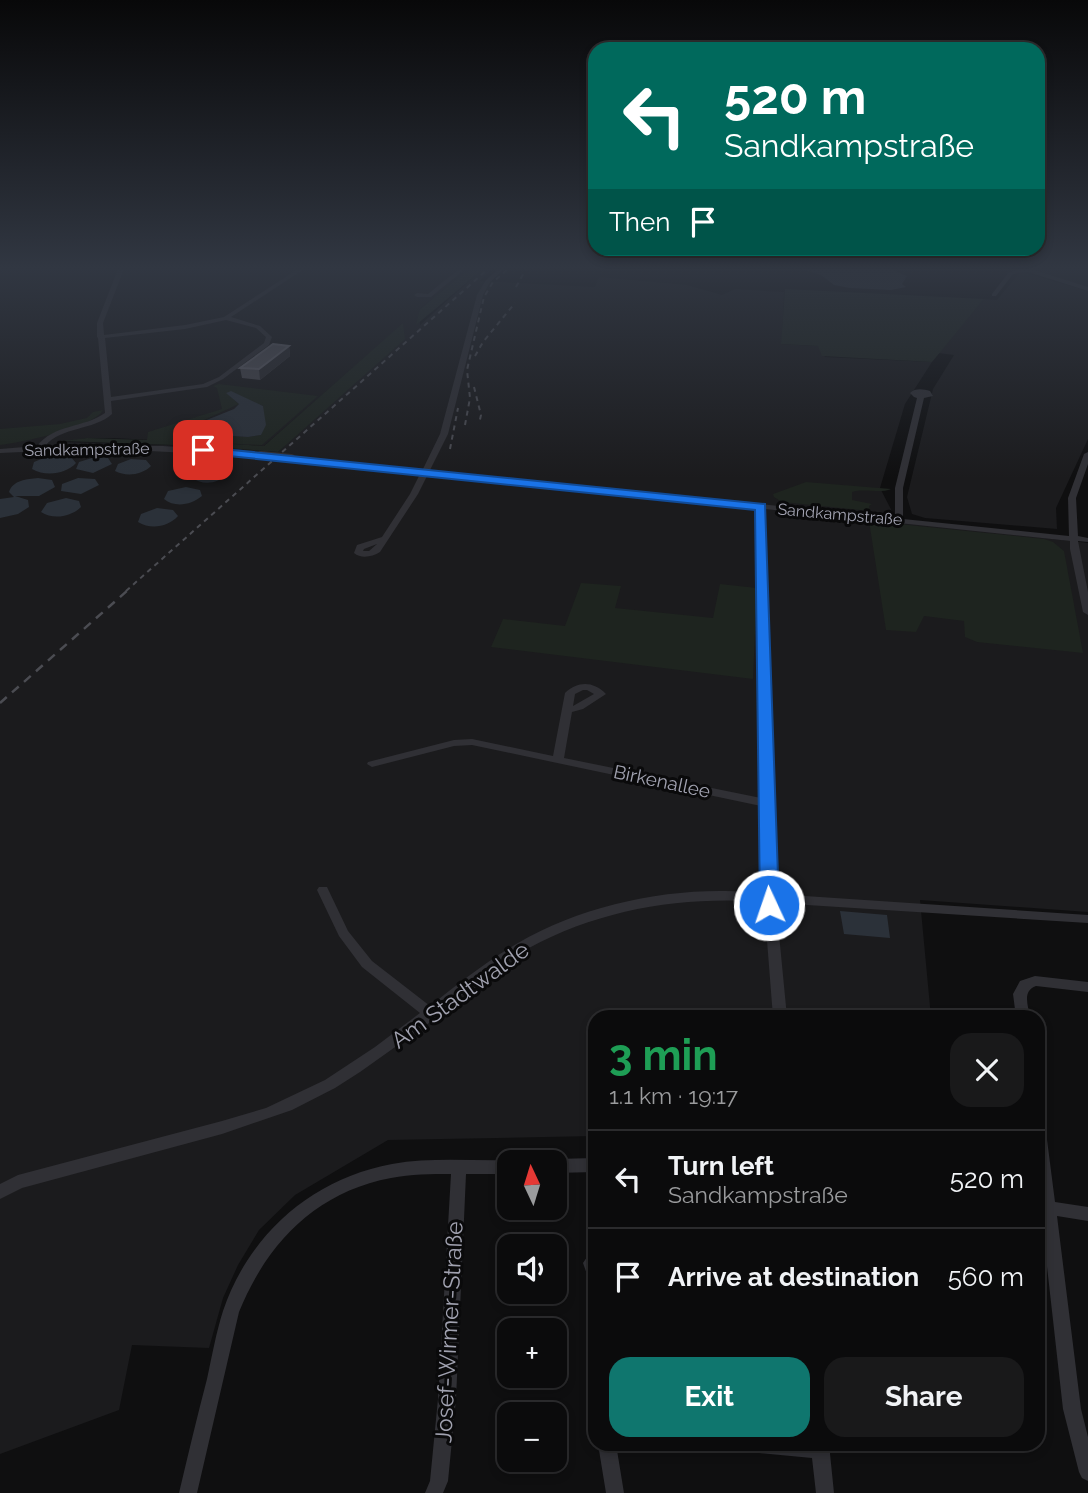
<!DOCTYPE html>
<html lang="en">
<head>
<meta charset="utf-8">
<style>
	body { margin:0; font-family:Raleway,sans-serif; background:#19191a; color:#f1f3f6; height:100vh; display:flex; flex-direction:column; font-size:26px; white-space:nowrap }
	* { box-sizing:border-box; margin:0 }
	p { font-size:23px; color:#9a9b9d }
	.icon { flex:none; width:38px; height:38px; fill:none; stroke:currentColor; stroke-width:2; stroke-linecap:round; stroke-linejoin:round }
	.map { position:relative; flex:1; overflow:hidden }
	.sheet { position:absolute; left:588px; top:1010px; width:457px; height:441px; display:flex; flex-direction:column; background:#0b0b0c; border-radius:21px; box-shadow:0 4px 10px #0003,0 0 0 2px #2b2b2d }
	.sheet>* { flex:none }
	.guide { position:absolute; left:588px; top:42px; width:457px; height:214px; border-radius:21px; box-shadow:0 4px 10px #0003,0 0 0 2px #2b2b2d; background:#00695c; color:#fff; overflow:hidden }
	.needle { width:46px; rotate:356deg }
	.buttons { position:absolute; left:497px; top:1150px; display:grid; gap:14px }
	.buttons a { display:grid; place-items:center; width:70px; height:70px; border-radius:14px; background:#0b0b0c; box-shadow:0 4px 10px #0003,0 0 0 2px #2b2b2d; font-size:35px }
	.pin { position:absolute; display:grid; place-items:center; width:60px; height:60px; color:#fff; margin:-30px; border-radius:14px; box-shadow:0 4px 10px #0006 }
	.me { position:absolute; width:77px; margin:-38px; rotate:357deg; stroke-linejoin:round; filter:drop-shadow(0 0 5px #0008) }
	.turn { display:flex; align-items:center; gap:24px; height:147px; padding:0 21px; font-size:32px }
	.turn .icon { width:91px; height:91px; stroke-width:2.5 }
	.turn b { display:block; font-size:49px; line-height:60px }
	.then { display:flex; align-items:center; height:66px; padding:0 21px; background:#0003; gap:14px; font-size:26px }
	.round { display:grid; place-items:center; flex:none; width:74px; height:74px; border-radius:21px; background:#19191a }
	.overview { display:flex; align-items:center; justify-content:space-between; height:119px; padding:0 21px }
	h1 { font-size:42px; font-weight:700; line-height:52px; color:#1e9e55 }
	.cta { display:flex; gap:14px; margin-top:auto; padding:14px 21px }
	.cta a { flex:1; height:80px; border-radius:21px; background:#0f766e; color:#fff; font-size:28px; font-weight:700; line-height:80px; text-align:center }
	.cta a+a { background:#19191a; color:#f1f3f6 }
	ul { padding:0; list-style:none }
	li { display:flex; align-items:center; gap:21px; height:98px; padding:0 21px; border-top:2px solid #2b2b2d }
	li div { flex:1 }
	li b { display:block; font-size:26px }
	li em { font-style:normal }
	.map>svg:first-child { display:block }
</style>
</head>
<body>
<div class="map">
<svg width="1088" height="1493" viewBox="0 0 1088 1493">
	<rect width="100%" height="100%" fill="#0f0f10"/>
	<path fill="#1b1b1d" fill-rule="evenodd" d="M0,269H469L420,309V325L483,269H492L480,281L595,287L599,277L687,285L722,295L735,289L784,292L782,344L819,346L825,357L932,362L905,404L880,488L897,521L1088,543V912L920,900L931,1017H595V1136L388,1140L295,1195L259,1230L238,1265L223,1298L209,1348L132,1345L119,1410L0,1454ZM403,324L278,452L200,446L64,442L87,438H113L264,446Z
		M1028,269H1088V288L1037,271Z
		M1022,272L1088,291V439L1056,508L1057,529L925,518L912,514L907,497L933,389L954,355L938,353L984,299L997,300L1019,273Z"/>
	<path fill="#1e241f" fill-rule="evenodd" d="M469,269H483L416,325L420,309Z
		M785,289L984,299L932,362L822,356L818,346L781,344Z
		M403,323L405,339L278,452L200,446L63,441L87,438L147,440L148,432L222,409L217,388L213,386L219,384L318,396L262,445L219,443L264,446ZM227,393L263,406L261,435L248,437L181,433L182,430L239,404Z
		M103,410C95,427 20,443 0,445V429L60,424L87,418L93,412Z
		M806,482L891,489C880,494 865,488 852,492V500L872,504L869,506L870,511L782,502L774,497L773,494Z
		M869,521L1044,539L1053,542L1064,551L1083,653L977,642L965,637L964,621L924,616L916,632L886,630Z
		M581,583L621,586L615,608L713,618L720,584L757,588L753,679L491,647L503,619L565,626Z"/>
	<path fill="#2b3139" d="M803,269H890L907,276L902,284L906,287L891,290L850,288L834,285L821,275Z
		M231,391L263,406L266,425L261,435L248,437L181,433L182,430L234,409L239,404L226,393Z
		M51,455L70,456L76,463C66,474 46,477 32,469L34,462Z
		M92,458H108L112,464L93,473L76,469L79,462Z
		M131,459L146,460L151,466C142,475 126,477 115,471L118,464Z
		M220,467L227,474C218,484 202,486 191,477L193,472L206,467Z
		M38,478L52,480L55,487L39,496H15L28,500L29,507L18,514L0,518V499L14,497L9,492C13,480 27,479 38,478Z
		M78,478L95,479L99,485L81,494L61,491L62,484Z
		M186,487L200,490L202,496C191,505 175,508 164,499L168,491Z
		M66,498L79,501L81,507C71,517 53,520 41,512L47,503Z
		M157,508L173,510L178,516C168,527 151,530 138,522L141,514Z
		M840,911L887,915L890,938L844,934Z"/>
	<g fill="none" stroke-linecap="round" stroke-linejoin="round">
		<path fill="#303035" fill-rule="evenodd" d="M118,269H124L103,323L104,335L185,325L224,317L298,269H304L231,317L260,326L272,337L269,345L223,379L207,387L111,401L112,414C93,431 62,426 45,446H163L261,453L265,455L264,457L130,450H65L0,453V449L37,446C54,424 84,428 105,413L98,338L97,337V323ZM226,320L256,328L266,337L264,343L219,377L203,384L111,397L105,338L185,329Z
			M459,269H465L431,297H417L414,295L417,293L428,294Z
			M498,269H504L490,282L483,295L448,434L430,470L895,518V488L917,398L914,397L910,393C915,388 923,389 930,391L933,396L924,398L903,488V519L1069,536L1068,498L1084,454L1088,452V464L1076,498L1078,536L1088,538V542L1078,541L1088,592V615L1083,612L1070,549V541L765,509L775,894L1088,915V923L776,903L787,1017H773L764,902C683,896 601,909 529,948C496,967 467,991 437,1014L436,1018L360,1072L335,1088L292,1110L222,1134L22,1188L0,1199V1184L18,1175L222,1121L266,1108L325,1080L375,1047L420,1013L362,967L339,936L317,890L319,887H327L348,931L372,961L430,1006C458,984 487,961 518,943C578,908 655,890 725,891C738,891 750,892 763,893L761,806L472,745L454,746L372,767L367,764L368,762L454,740L472,739L553,756L565,693C578,681 593,681 606,694L583,709L572,712L564,758L761,798L757,508L428,474L418,494L380,552C372,557 361,559 354,553L357,545L382,537L410,494L420,474L291,460L287,458L291,456L423,469L440,434L477,295L486,280ZM377,544L369,551H363L364,549ZM583,690H587L594,694L573,706L575,694Z
			M1022,269H1031L1088,287V291L1028,272L1013,274L996,296H992V294L1009,272Z
			M1035,976L1088,982V992L1036,986C1022,991 1028,1005 1030,1017H1016L1013,994L1020,981Z
			M1038,1118L1043,1120L1045,1124L1055,1202L1088,1207V1221L1057,1216L1081,1409L1088,1437V1481L1082,1478L1079,1472L1063,1409L1041,1213H1038V1199H1039L1038,1186Z
			M595,1158V1172L555,1173V1162H549L555,1159Z
			M509,1160L513,1162H509V1174H466L456,1399L448,1481L443,1493H425L430,1481L438,1399L451,1174C431,1174 411,1174 391,1178C316,1192 267,1243 239,1312L197,1493H179C188,1455 197,1417 207,1379C212,1356 216,1333 223,1311C249,1234 312,1179 392,1164C430,1157 470,1161 509,1160Z
			M595,1252V1283L589,1280L583,1263L589,1254Z
			M598,1444H616L624,1493H606Z
			M750,1444H829L834,1493H816L812,1458L759,1453L753,1450Z"/>
		<path stroke="#4b4c52" stroke-width="2" stroke-dasharray="5 4.5" stroke-linecap="butt" d="M516,287L526,269
			M475,356L483,342L515,303
			M474,387L481,415L479,424
			M465,425L470,398L467,370L484,297L493,282L508,269
			M450,449L458,408
			M126,591L488,269"/>
		<path stroke="#4b4c52" stroke-width="2.5" stroke-dasharray="9 7" stroke-linecap="butt" d="M0,703L128,590"/>
		<path stroke="#303035" stroke-width="8" d="M261,455L291,458"/>
	</g>
	<path fill="#45454b" d="M289,346L290,356L260,380L242,378L240,368Z"/>
	<path fill="#2b2b2f" d="M289,346L290,356L260,380L259,369Z"/>
	<path fill="#4f4f56" stroke="#5c5c64" stroke-width="2" d="M273,344L289,346L259,369L240,368Z"/>
	<linearGradient id="sky" x2="0" y2="1"><stop stop-color="#080809"/><stop offset="0.56" stop-color="#313742"/><stop offset="1" stop-color="#313742" stop-opacity="0"/></linearGradient>
	<rect width="1088" height="478" fill="url(#sky)"/>
	<path fill="#1a73e8" stroke="#114b97" stroke-width="2" d="M203,447L765,504L779,905L776,910H763L760,905L755,510L199,453V448Z"/>
	<g text-anchor="middle" stroke-width="6" stroke-linejoin="round" paint-order="stroke">
		<g font-size="16" fill="#a1a2b0" stroke="#0a0a0b">
			<text transform="translate(87 449) rotate(-1)" y="6">Sandkampstraße</text>
			<text transform="translate(840 514) rotate(5)" y="6">Sandkampstraße</text>
		</g>
		<g font-size="19" fill="#a1a2b0" stroke="#0a0a0b">
			<text transform="translate(662 781) rotate(12)" y="7">Birkenallee</text>
		</g>
		<g font-size="23" fill="#a1a2b0" stroke="#0a0a0b">
			<text transform="translate(460 995) rotate(-36)" y="8">Am Stadtwalde</text>
			<text transform="translate(449 1332) rotate(-87)" y="8">Josef-Wirmer-Straße</text>
		</g>
	</g>
</svg>
<div class="buttons">
<a><svg class="needle" viewBox="-14 -14 28 28"><path d="M0-13l5 13h-10z" fill="#e53935"/><path d="M0 13l5-13h-10z" fill="#9a9b9d"/></svg></a>
<a><svg class="icon" aria-label="sound" viewBox="0 0 24 24"><path d="M4 9h4l5-4v14l-5-4H4zM17 9q2 3 0 6"/></svg></a>
<a>+</a>
<a>−</a>
</div>
<div class="pin" style="left:203px;top:450px;background:#d93025"><svg class="icon" aria-label="arrive" viewBox="0 0 24 24"><path d="M6 21V4h12l-3 4 3 4H6"/></svg></div>
<svg class="me" style="left:769px;top:905px" viewBox="-20 -20 40 40"><circle r="17" fill="#1a73e8" stroke="#fff" stroke-width="3"/><path d="M0-11L8 9 0 5-8 9z" fill="#fff"/></svg>
<div class="guide">
<div class="turn"><svg class="icon" aria-label="left" viewBox="0 0 24 24"><path d="M17 20v-9H6M10 6l-5 5 5 5"/></svg><div><b>520 m</b>Sandkampstraße</div></div>
<div class="then">Then<svg class="icon" aria-label="arrive" viewBox="0 0 24 24"><path d="M6 21V4h12l-3 4 3 4H6"/></svg></div>
</div>
<section class="sheet">
<div class="overview"><div><h1>3 min</h1><p>1.1 km · 19:17</p></div><a class="round"><svg class="icon" aria-label="close" viewBox="0 0 24 24"><path d="M6 6l12 12M18 6L6 18"/></svg></a></div>
<ul>
<li><svg class="icon" aria-label="left" viewBox="0 0 24 24"><path d="M17 20v-9H6M10 6l-5 5 5 5"/></svg><div><b>Turn left</b><p>Sandkampstraße</p></div><em>520 m</em></li>
<li><svg class="icon" aria-label="arrive" viewBox="0 0 24 24"><path d="M6 21V4h12l-3 4 3 4H6"/></svg><div><b>Arrive at destination</b></div><em>560 m</em></li>
</ul>
<div class="cta"><a>Exit</a><a>Share</a></div>
</section>
</div>
</body>
</html>
